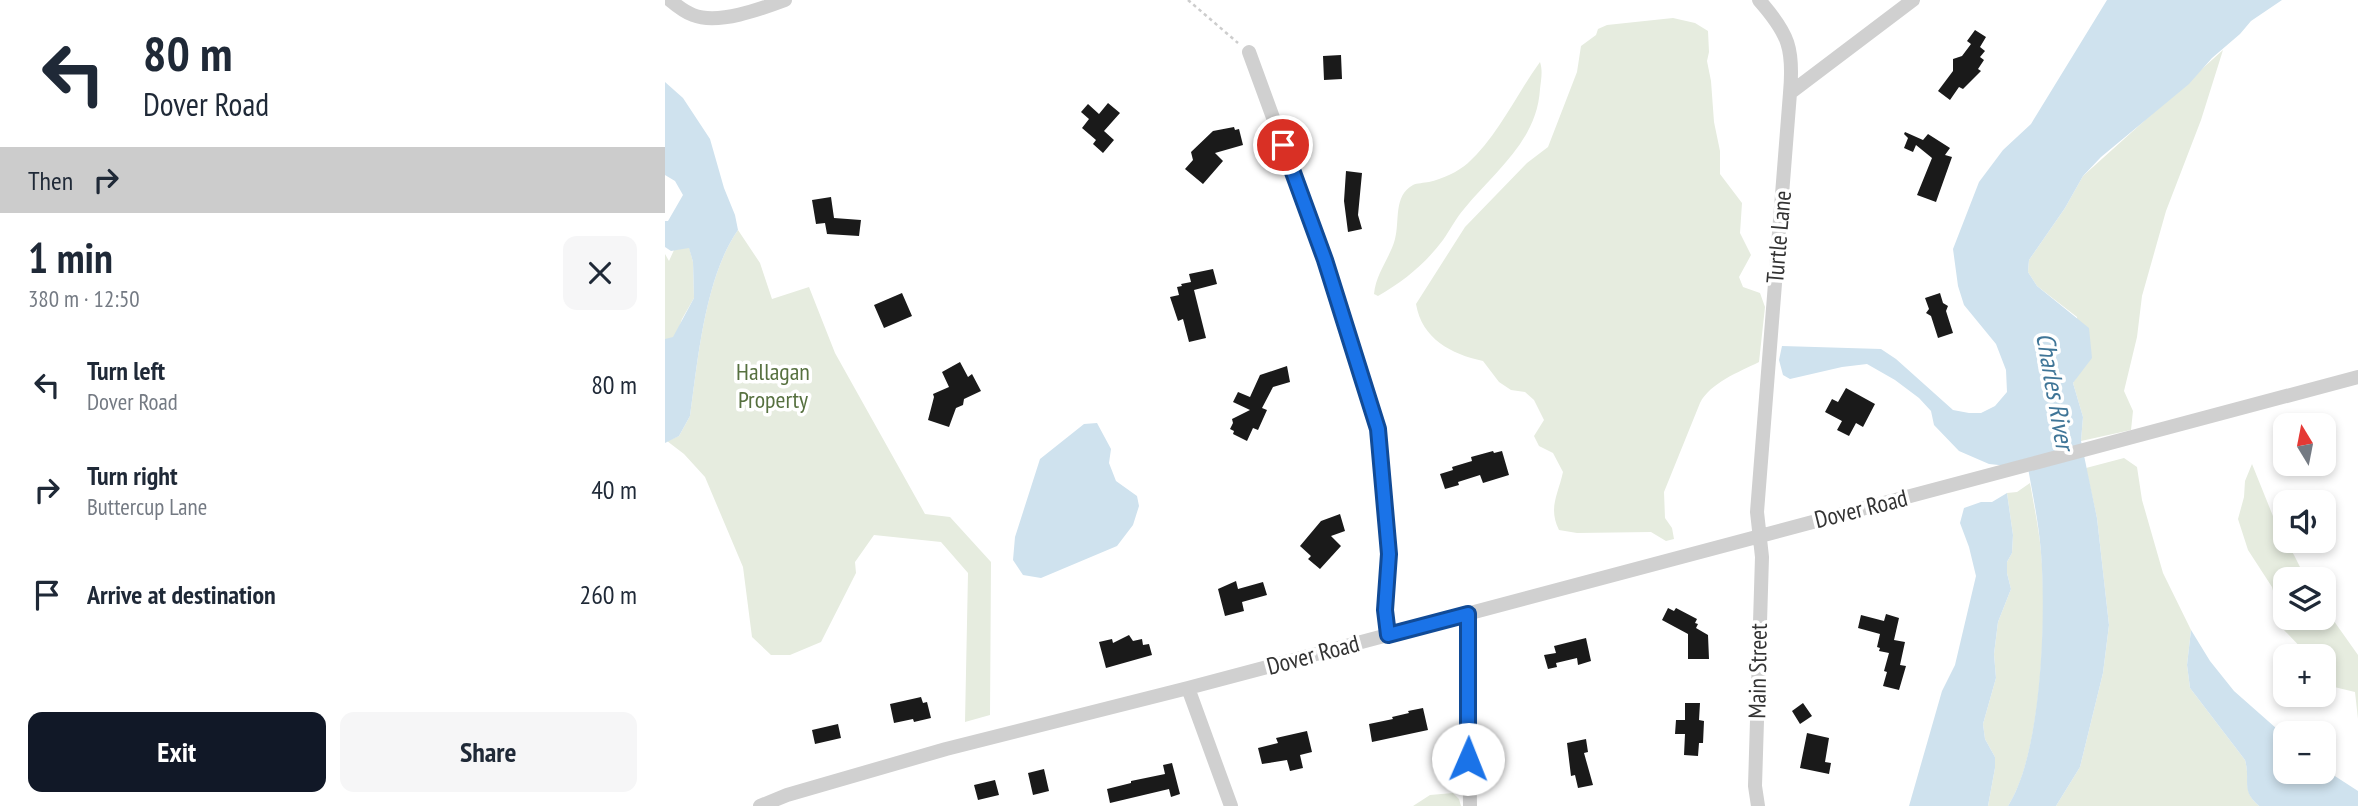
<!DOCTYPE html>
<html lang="en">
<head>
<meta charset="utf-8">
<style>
	body { margin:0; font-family:"PT Sans Narrow",sans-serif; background:#f6f6f7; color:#1f2937; height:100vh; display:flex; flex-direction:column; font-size:26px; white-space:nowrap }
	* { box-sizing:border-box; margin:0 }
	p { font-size:23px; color:#747a83 }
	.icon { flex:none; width:38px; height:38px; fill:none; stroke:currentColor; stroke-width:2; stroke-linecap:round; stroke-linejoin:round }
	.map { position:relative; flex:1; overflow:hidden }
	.panel { display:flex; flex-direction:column; background:#fff; width:665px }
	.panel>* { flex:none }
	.hud { background:#fff; color:#1f2937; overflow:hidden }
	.needle { width:46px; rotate:350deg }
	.tools { position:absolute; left:1608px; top:413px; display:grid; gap:14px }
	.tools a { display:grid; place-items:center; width:63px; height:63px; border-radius:14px; background:#fff; box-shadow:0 4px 10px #0003; font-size:35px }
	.pin { position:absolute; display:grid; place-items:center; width:60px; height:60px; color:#fff; margin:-30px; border:4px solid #fff; border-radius:50%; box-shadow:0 2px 7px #0007 }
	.me { position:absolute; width:77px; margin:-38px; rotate:1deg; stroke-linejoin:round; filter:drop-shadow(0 0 5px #0008) }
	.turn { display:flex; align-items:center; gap:24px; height:147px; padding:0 28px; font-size:32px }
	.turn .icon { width:91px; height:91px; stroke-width:2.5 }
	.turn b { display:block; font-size:49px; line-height:60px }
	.then { display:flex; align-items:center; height:66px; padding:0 28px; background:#0003; gap:14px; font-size:26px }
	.round { display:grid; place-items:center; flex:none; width:74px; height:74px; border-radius:14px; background:#f6f6f7 }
	.summary { display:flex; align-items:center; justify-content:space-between; height:119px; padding:0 28px }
	h1 { font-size:42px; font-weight:700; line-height:52px }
	.action { display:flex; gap:14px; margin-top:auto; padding:14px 28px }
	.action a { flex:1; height:80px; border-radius:14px; background:#111827; color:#fff; font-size:28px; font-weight:700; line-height:80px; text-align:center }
	.action a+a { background:#f6f6f7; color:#1f2937 }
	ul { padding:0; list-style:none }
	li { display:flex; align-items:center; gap:21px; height:105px; padding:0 28px }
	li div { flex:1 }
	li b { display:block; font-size:26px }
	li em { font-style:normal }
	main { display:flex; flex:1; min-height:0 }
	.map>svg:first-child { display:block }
</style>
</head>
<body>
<main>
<section class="panel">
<div class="hud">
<div class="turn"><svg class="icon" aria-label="left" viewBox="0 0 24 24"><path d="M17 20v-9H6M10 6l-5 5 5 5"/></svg><div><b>80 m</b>Dover Road</div></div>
<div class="then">Then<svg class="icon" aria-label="right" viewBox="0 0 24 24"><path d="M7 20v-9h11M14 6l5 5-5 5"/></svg></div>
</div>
<div class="summary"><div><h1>1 min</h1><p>380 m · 12:50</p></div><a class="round"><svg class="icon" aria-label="close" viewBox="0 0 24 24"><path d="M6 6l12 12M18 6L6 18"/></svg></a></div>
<ul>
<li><svg class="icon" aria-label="left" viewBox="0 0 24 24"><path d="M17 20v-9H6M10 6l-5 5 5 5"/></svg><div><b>Turn left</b><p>Dover Road</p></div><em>80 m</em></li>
<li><svg class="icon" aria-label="right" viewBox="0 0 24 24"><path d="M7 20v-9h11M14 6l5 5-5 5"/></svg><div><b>Turn right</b><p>Buttercup Lane</p></div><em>40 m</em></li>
<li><svg class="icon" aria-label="arrive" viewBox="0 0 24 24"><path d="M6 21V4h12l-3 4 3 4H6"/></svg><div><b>Arrive at destination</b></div><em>260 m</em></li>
</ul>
<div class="action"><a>Exit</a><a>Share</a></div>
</section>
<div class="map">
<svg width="1693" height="806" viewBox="0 0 1693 806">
	<rect width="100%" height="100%" fill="#fff"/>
	<path fill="#e6ecdf" d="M1008,18L1030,23L1043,31L1044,52L1042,61L1046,81L1049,122L1055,151V174L1077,203L1075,233L1086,255L1074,277L1078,287L1095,293L1100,307L1094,362C1074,372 1045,383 1035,403L999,492L1000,518L1007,528L1009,539L1001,541L986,532L912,533L894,530C883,508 893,495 898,472L888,453L874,446L869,436L879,420L869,400L860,392L846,390L834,382L818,361C786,354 757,339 751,304L800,227L862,163L883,147L912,72L916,46L931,35L933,29L942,25Z
		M1558,50L1536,120L1501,211L1477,296L1472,337L1459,391L1468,411L1466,430L1416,441L1418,417L1408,383L1416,370L1412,317L1372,286L1363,272L1364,260L1400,208L1418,176Z
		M875,62C878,71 876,80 875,89C872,141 830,171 799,209C791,218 785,230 778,240C760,264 739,281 713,296L709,294C711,273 725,258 730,239C735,221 728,196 748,185C752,183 759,183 764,182C777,179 793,172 803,163C833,136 851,95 875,62Z
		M73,230L95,263L107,299L144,287L170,353L260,514L285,517L326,562L325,715L300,722L303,573L276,542L209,535L190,562L191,573L156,642L125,655H106L87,637L78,567L40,477L19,454L2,441L14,436L25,416C33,359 40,277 73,230Z
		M24,247L28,262L29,298L17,319L0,371V254L4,261L9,250Z
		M1459,458L1472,467L1477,500L1498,573L1526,630L1522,665L1525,688L1580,760C1586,782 1576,790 1594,806H1391L1415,767L1438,673L1444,625L1432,518L1421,468Z
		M1587,464L1614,531L1629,555L1641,579H1620V618H1659V607L1693,655V719L1690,692L1665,686L1659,677V656H1644L1618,629L1607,587L1583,550L1573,519L1579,497L1580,481Z
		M1365,483C1369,506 1374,529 1376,552C1382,615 1377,754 1343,806H1323L1330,768V757L1320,739L1318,724L1331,678L1329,654L1333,622L1346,589L1342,573V562L1347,553L1348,535L1342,493L1352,492Z
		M788,793L794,799L796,806H748L765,795Z"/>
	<path fill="#cfe2ee" d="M1442,0H1617L1586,21L1575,34L1547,58L1524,84L1436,157L1418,176L1400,208L1364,260L1363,272L1372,286L1424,328L1427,358L1408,383L1418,417L1416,441L1432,518L1444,625L1438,673L1415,767L1391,806H1343C1377,753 1381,616 1376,553C1374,525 1368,496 1363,468L1324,464L1294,451L1269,425L1266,411L1254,398L1230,380L1202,364L1177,367L1125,379L1118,375L1114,360L1117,346L1216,349L1231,359L1288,410L1304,413H1316L1330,406L1342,392L1341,370L1331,344L1299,305L1293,286L1288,249L1314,182L1338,150L1366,124Z
		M0,82L18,98L45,139L59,188L70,215L73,230C40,277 33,359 25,416L14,436L0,443V339L8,337L29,298L28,262L24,248L6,251L0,247V221H3L18,195L10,181L0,175Z
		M432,423L446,449L444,463L451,481L472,496L474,506L468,525L452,546L376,578L358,575L348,560L350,537L375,459L419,424Z
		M1342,493L1348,535L1347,553L1342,562V573L1346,589L1333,622L1329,654L1331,678L1318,724L1320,739L1330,757V768L1323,806H1244L1277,691L1290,665L1311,576L1304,547L1295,523L1299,508L1316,502H1327Z
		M1526,630L1545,661L1569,691L1620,736V772H1659V769L1693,791V806H1594C1575,790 1586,782 1580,760L1525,688L1522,665Z"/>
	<path fill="#1a1a1a" d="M1310,30L1321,37L1315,47L1320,51L1315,57L1319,60L1313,69L1316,71L1298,89L1294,87L1285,100L1273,91L1288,71V59L1297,56L1306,44L1302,41Z
		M676,55L677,79L659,80L658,56Z
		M443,103L455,113L439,131L449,140L438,153L428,144L431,140L417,128L424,119L416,112L423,104L434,114Z
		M569,127L570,130L574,129L578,145L550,153L558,161L538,184L520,169L528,160L526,152L548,131Z
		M1240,132L1258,140L1263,134L1285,148L1280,155L1287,157L1271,202L1252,195L1267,158L1251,145L1248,152L1239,148L1243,138L1239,134Z
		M681,171L697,173L693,215L697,229L683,232L679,201Z
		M166,197L169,218L196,220L194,236L162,234L160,223L151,224L147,200Z
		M548,269L552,284L529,290L541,338L524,342L518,319L513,321L505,297L514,295L512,287L517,286L516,284L526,282L524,274Z
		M237,293L247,316L219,328L209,305Z
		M1275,293L1278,303L1283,306L1281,311L1288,333L1273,338L1266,316L1261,313L1264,309L1260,298Z
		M295,362L303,377L307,374L316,391L299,399L298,405L291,408L284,427L263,420L269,397L268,394L284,387L277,372Z
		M622,366L625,382L608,387L597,408L602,410L593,430L588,428L582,441L568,434L569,431L565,429L568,423L567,419L585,410L568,402L573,392L585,397L595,375Z
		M1181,388L1210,404L1198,427L1191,423L1184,436L1172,430L1177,421L1160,412L1167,399L1173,402Z
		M828,451L829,453L837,451L844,475L818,483L815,475L793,482L794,485L780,489L775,474L788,470L787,467L807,461L806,457Z
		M675,514L680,531L666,536L676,546L655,569L643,559L646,556L635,546L656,521Z
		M571,581L573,589L598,582L602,595L577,602L579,611L560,616L553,589Z
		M1003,608L1009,611L1011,608L1032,619L1030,623L1033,624L1031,628L1043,635L1044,659H1023V634L997,620Z
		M1221,614L1234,618L1229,640L1240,642L1235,665L1241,666L1234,690L1218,686L1222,672L1219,671L1224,653L1214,651L1215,648L1212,647L1215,634L1193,628L1196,615L1219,621Z
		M464,635L468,641L477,639L478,645L484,644L487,655L441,668L434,642L447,639L448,643Z
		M921,638L926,661L913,665L912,658L891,663L892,667L883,669L879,655L891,653L889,646Z
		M256,697L258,703L262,702L266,718L249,722L248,719L229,723L225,704Z
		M1020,703H1035L1034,720L1039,721L1038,743H1034L1033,756L1019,755L1020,734H1010L1011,720H1020Z
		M1138,703L1147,716L1135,724L1127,711Z
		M758,708L763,730L707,742L704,724L728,719L727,717L744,713L743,711Z
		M173,724L176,738L150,744L147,730Z
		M642,731L647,752L635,755L638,768L625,771L622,760L597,764L593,748L613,743L611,738Z
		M1142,733L1164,738L1160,762L1166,763L1164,774L1135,768Z
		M921,739L923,752L919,753L928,785L913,788L910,775L906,776L902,743Z
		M507,763L515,794L506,797L504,789L445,803L442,789L466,783V781L500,774L498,765Z
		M379,769L384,791L368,795L363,773Z
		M330,780L334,795L313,800L309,785Z"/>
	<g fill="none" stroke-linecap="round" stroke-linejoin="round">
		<path stroke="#cdcdcd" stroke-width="2.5" stroke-dasharray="3.5 3.5" stroke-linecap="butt" d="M523,0L573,43"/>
		<path stroke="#d0d0d0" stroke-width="14" d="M5,0C11,5 20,12 28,15C53,25 96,9 120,0
			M1094,0C1124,34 1129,49 1125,93
			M584,52L660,260L713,429L724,554L720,610L723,635
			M803,614L805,806
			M523,688L566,806
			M95,806L122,795L281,749L523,688L1693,377
			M1093,806L1090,786L1097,557L1092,512L1125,93L1248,0"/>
	</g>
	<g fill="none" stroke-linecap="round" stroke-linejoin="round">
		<defs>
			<path id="route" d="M618,145L660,260L713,429L724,554L720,610L723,635L803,614V759"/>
		</defs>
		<use href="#route" stroke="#114b97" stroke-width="18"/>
		<use href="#route" stroke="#1a73e8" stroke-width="12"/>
	</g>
	<g text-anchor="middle" stroke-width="7" stroke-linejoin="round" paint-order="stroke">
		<g font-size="24" fill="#333" stroke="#fff">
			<text transform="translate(1114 237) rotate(-85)" y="8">Turtle Lane</text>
			<text transform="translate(1196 509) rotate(-14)" y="8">Dover Road</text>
			<text transform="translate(648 655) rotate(-15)" y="8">Dover Road</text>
			<text transform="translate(1093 671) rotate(-89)" y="8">Main Street</text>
		</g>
		<g font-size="24" fill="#56703f" stroke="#fff">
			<text x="108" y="380">Hallagan<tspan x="108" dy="28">Property</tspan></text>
		</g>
		<g font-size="26" font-style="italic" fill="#3f7597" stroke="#fff">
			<text transform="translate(1390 391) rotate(80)" y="9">Charles River</text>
		</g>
	</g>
</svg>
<div class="tools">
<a><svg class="needle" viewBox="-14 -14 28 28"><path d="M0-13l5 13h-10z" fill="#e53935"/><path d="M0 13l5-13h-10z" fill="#747a83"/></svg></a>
<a><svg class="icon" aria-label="sound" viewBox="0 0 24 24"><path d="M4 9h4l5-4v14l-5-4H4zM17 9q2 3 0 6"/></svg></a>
<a><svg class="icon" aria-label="layers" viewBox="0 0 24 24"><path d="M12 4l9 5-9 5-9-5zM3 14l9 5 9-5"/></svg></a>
<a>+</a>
<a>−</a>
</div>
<div class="pin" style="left:618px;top:145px;background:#d93025"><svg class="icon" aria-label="arrive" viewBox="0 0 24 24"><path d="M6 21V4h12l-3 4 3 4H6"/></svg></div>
<svg class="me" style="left:803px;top:759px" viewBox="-20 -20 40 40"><circle r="19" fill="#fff"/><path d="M0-13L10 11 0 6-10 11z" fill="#1a73e8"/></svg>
</div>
</main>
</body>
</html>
